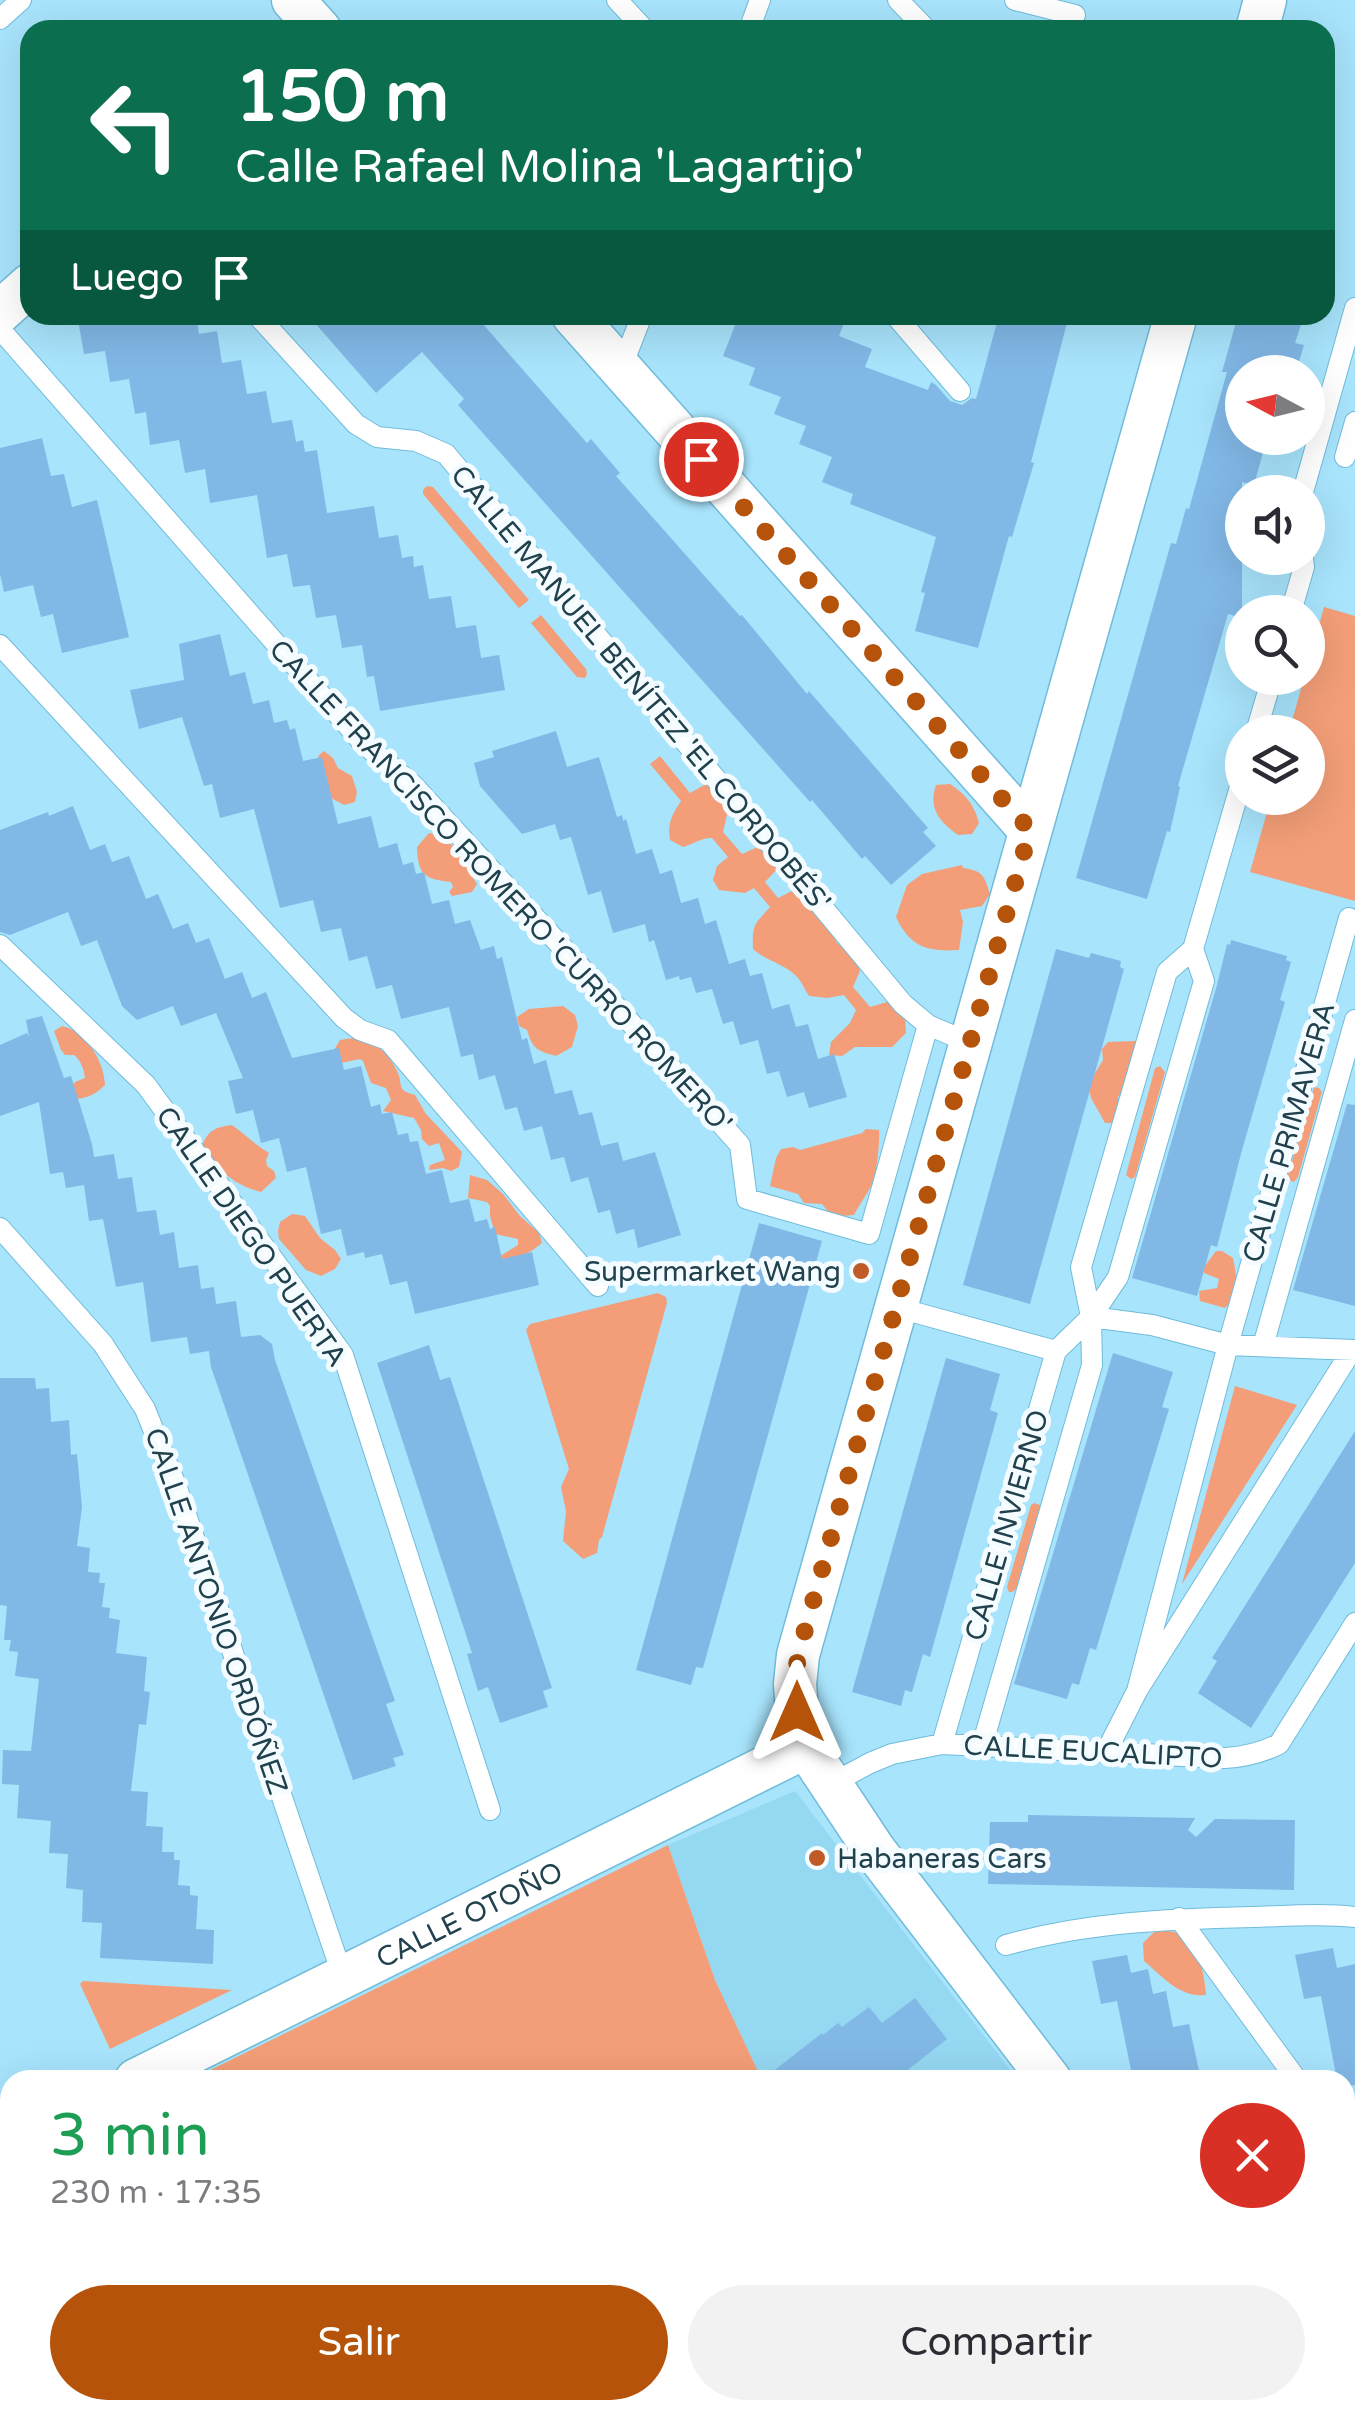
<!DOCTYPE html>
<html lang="es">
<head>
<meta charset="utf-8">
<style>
	body { margin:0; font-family:"Varela Round",sans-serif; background:#f2f2f3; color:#2b2b33; height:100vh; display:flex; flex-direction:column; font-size:38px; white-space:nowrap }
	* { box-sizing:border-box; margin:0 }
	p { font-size:32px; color:#7c7c81 }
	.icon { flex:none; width:55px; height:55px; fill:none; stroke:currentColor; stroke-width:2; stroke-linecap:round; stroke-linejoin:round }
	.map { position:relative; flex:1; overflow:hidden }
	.side { position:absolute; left:0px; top:2070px; width:1355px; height:350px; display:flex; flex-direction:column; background:#fff; border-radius:30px 30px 0 0; box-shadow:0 10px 40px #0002 }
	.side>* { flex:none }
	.guide { position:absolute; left:20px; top:20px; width:1315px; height:305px; border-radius:30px; box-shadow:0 10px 40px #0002; background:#0b6e4f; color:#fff; overflow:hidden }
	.needle { width:65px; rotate:277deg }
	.controls { position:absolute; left:1225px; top:355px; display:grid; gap:20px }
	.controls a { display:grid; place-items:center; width:100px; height:100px; border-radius:50%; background:#fff; box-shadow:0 10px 40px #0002; font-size:50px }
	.pin { position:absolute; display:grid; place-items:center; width:85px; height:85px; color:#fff; margin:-42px; border:5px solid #fff; border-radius:50%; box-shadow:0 2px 10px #0007 }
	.me { position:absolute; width:110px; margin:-55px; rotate:0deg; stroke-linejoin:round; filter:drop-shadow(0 0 8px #0008) }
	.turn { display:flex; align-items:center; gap:35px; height:210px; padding:0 50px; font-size:45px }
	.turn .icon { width:130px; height:130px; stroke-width:2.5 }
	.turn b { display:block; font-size:70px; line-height:85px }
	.then { display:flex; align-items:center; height:95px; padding:0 50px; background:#0003; gap:20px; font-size:38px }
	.round { display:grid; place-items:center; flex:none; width:105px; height:105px; border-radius:52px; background:#f2f2f3 }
	.headline { display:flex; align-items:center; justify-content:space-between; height:170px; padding:0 50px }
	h1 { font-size:60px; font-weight:600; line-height:75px; color:#1e9e55 }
	.button { display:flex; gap:20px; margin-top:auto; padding:20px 50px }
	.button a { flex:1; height:115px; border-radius:60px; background:#b45309; color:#fff; font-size:40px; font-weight:600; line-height:115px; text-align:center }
	.button a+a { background:#f2f2f3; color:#2b2b33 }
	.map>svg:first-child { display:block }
</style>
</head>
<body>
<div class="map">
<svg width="1355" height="2420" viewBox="0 0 1355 2420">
	<rect width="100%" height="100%" fill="#a8e4fc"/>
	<path fill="#95d8f2" d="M795,1791L1018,2080H762L715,1980L668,1845Z
		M1001,2410H1272L1280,2420H1008Z"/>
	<path fill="#f39e78" d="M427,486L433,487L529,600L519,608L423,494V490Z
		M1324,607L1355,616V901L1250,872L1271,798H1308V732H1289L1304,678H1308V666Z
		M541,615L586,669L587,674L585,678L577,677L531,623Z
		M324,751L333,758L338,768L352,776L357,792L355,802L344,805L331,798L318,756Z
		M660,756L690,793L706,784L719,788L729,806L723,832L742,854L762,845L780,866L765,882L778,898L794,890L810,889L837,943L856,959L860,971L853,987L870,1007L897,999L905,1015L906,1033L892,1047H855L842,1056L829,1055L831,1042L850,1023L856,1010L844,995L827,998L809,996C805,990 801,980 795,975C783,963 766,961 753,949C752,924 754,925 770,907L754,888L745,893L719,890L713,880L717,866L728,857L712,838C703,837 693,844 683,847L670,840C667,823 672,815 681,801L650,764Z
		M950,784C966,795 974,804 979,823L972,834L958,835C939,821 928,809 936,785Z
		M429,833C455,837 465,864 477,884L472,892L452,896L449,892L453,887L451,882C424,879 418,875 417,847Z
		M962,865L963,868C984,871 984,876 990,894L982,906L960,910L963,922L959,950C927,952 910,947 896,917L907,885L922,874Z
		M563,1006L575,1015L578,1026L572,1047L556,1056C538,1051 533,1050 527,1030L519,1026L517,1017L529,1009Z
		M62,1026C86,1031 104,1061 105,1085C95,1095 86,1099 72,1099L70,1091L75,1082L85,1078C84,1069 81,1061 74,1055H65L61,1050L54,1031Z
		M353,1038C375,1040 387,1051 397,1071C404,1085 395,1090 415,1095L426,1114L462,1152L459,1167L451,1171L443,1168L429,1170L430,1165L445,1160L439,1143L429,1146L422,1139L421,1130L414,1118L383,1111L391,1100L386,1088L371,1083L363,1061L360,1059L341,1063L334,1050L340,1040Z
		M1136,1041L1141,1046L1127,1088L1118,1097V1111L1114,1123H1105L1091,1098L1088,1085L1103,1060L1102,1049L1108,1042Z
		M1160,1066L1165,1072L1135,1177L1131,1179L1126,1175L1155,1068Z
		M1314,1087L1319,1088L1322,1092L1298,1177L1294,1182L1291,1181L1288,1175Z
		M232,1125C245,1134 255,1145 269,1153L266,1160L267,1166L274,1171L276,1178L261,1192C231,1184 219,1170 202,1146C208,1130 216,1127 232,1125Z
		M866,1129L879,1130C880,1140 877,1169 874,1179C870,1191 860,1203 854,1215L842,1216L830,1214L822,1204L804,1203L798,1194L770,1186L776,1158L781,1149L793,1147L800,1150L862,1133Z
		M470,1175L487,1180L503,1194L520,1216L539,1233L542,1243C529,1254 518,1258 501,1261L500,1256L518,1245V1239L495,1234L490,1216V1206L487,1202L468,1198Z
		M292,1214L305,1216L320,1238L335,1250L341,1259L335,1269L321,1276L306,1270L279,1239L278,1231L280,1222Z
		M1216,1251H1222L1233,1258C1237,1276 1239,1295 1225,1308L1200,1301L1199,1291L1217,1288L1219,1279L1204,1273V1267Z
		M658,1293L666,1297L667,1303L602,1537L599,1540L597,1553L583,1559L563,1541L566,1511L561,1487L569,1469L526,1330L530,1324Z
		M1235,1386L1297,1405L1182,1584Z
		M1034,1503L1040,1505V1509L1016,1589L1012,1592H1009L1007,1587L1031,1505Z
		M668,1845L715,1980L762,2080H190Z
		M1157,1929L1185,1934C1200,1953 1204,1971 1206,1995C1180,1998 1163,1977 1144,1961L1143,1943Z
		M83,1981L232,1990L110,2049L80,1984Z
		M10,2169V2410H1001L1008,2420H0V2174Z
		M1355,2225V2309L1345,2316V2226Z"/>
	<path fill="#82b8e6" d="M108,315H196L199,334L217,331L222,363L241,360L247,394L266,391L272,423L292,420L296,442L303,440L305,452L317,450L327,513L374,506L379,538L398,535L402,558L413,556L414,567L423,565L429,599L451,596L456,628L476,625L481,658L499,655L505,690L380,711L374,676L367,677L362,645L342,648L336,615L316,618L310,585L293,587L287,554L267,558L257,495L210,503L205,469L185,473L179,440L150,445L146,412L135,414L129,379L110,382L105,351L84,354L78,320Z
		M308,315H475L587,443L591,439L620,473L616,476L740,616L742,615L807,694L809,691L875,767L928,828L923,832L936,846L891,885L865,856L862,859L812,800L810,802L458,405L464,399L422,352L376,393Z
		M739,315H847L839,336L872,349L865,367L928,390L931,382L936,385L950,401L962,405L972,398L976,399L999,315H1069L1031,462L1034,463L1012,537L1009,536L978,648L915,631L925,593L921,592L936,537L850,504L853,494L822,482L832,457L799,444L806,426L774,414L781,397L749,385L755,368L723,356Z
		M1238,315H1304L1295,343L1304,345L1296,372H1242V443L1264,449L1254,485L1242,482V618L1228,614L1178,786L1180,787L1170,832L1167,831L1147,899L1076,878L1171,543L1176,544L1186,508L1189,509L1227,372H1222Z
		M42,438L51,476L64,474L72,507L97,500L129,637L62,653L53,614L41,617L33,585L4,592L0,574V448Z
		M220,634L230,676L245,672L253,704L269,700L274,723L287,720L290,730L295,728L303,761L322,757L338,824L371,816L379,848L397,843L403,865L413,862L416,874L424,872L432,904L449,900L455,924L470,920L481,950L494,946L497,959L502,957L522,1040L527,1038L534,1064L546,1060L555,1094L572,1090L579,1115L592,1112L601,1146L618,1142L623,1161L655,1152L681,1235L638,1248L634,1229L616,1234L610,1210L598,1213L588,1177L571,1182L564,1157L551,1160L542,1126L524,1131L517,1107L505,1110L495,1075L479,1080L473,1054L461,1057L449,1007L401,1019L392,985L376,989L367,956L349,961L341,928L321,932L313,900L280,908L254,809L220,818L212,784L204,786L182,717L139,729L130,690L184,680L179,644Z
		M556,731L567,767L599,757L617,817L622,815L623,821L626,819L636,854L652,849L660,874L672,870L681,903L698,898L705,924L716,920L729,964L745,959L750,976L762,973L772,1009L789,1004L796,1027L808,1024L818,1059L834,1054L847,1097L809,1108L804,1092L787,1097L779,1071L767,1074L758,1040L740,1045L733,1021L723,1024L712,989L696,993L691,977L680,980L679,976L666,980L654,940L649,942L645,924L613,933L601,891L588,895L571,837L560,840L555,824L522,834L480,786L474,763L494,757L492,751Z
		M73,806L90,850L105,844L112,862L129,856L146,899L158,894L173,929L188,923L196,943L209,938L225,979L242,972L252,998L266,992L292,1058L339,1048L344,1070L361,1066L371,1107L380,1104L382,1114L392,1112L398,1135L408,1133L410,1142L418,1141L426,1174L442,1170L450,1203L469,1199L475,1222L487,1219L490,1229L495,1227L502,1259L532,1252L539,1285L415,1314L407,1281L390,1285L382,1254L365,1258L364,1252L347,1256L341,1229L321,1234L306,1167L287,1172L279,1138L261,1143L253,1110L236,1114L228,1081L243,1078L216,1013L181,1026L173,1006L137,1020L122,1006L97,940L81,946L68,912L10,935L0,932V830L48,812L49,816Z
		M1231,940L1287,956L1286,960L1291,962L1280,1000L1285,1002L1242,1150L1217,1247L1211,1245L1197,1296L1132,1278L1217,985L1227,944L1230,945Z
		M1056,949L1089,958L1091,953L1121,961L1120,967L1124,969L1030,1304L963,1285Z
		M42,1016L64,1078L71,1076L92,1144L94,1157L114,1154L118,1179L132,1177L137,1212L156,1210L160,1235L174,1232L179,1268L198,1265L201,1289L214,1287L216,1304L236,1301L241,1337L260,1335L272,1344L275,1360L395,1701L386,1704L404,1755L393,1758L396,1766L353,1780L211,1367L209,1351L190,1354L187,1337L151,1342L143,1282L116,1287L103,1219L89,1221L84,1185L66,1188L63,1172L50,1174L39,1102L0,1116V1045L27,1033L29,1037L26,1020Z
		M1347,1104L1355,1105V1306L1293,1290Z
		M759,1223L822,1241L703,1668L696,1667L691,1685L636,1670Z
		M429,1345L440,1380L450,1377L552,1688L543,1691L548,1707L500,1723L488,1687L478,1691L467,1654L472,1653L377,1363Z
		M1113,1353L1173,1372L1162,1407L1169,1409L1096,1650L1090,1648L1079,1685L1072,1683L1067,1699L1014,1684Z
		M946,1358L1000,1374L990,1410L998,1413L930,1657L923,1654L912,1692L905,1690L901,1706L852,1692Z
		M0,1378H35L36,1389L49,1388L51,1422L69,1420L71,1455L77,1454L82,1507L77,1546L90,1548L88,1572L100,1573L99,1583H105L102,1607L110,1608L109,1618L120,1620L116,1653L147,1657L144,1691L150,1692L146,1725L139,1724L131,1791L148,1792L146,1826L163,1827L162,1852H174V1860H180L178,1885L190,1886V1895L198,1896L196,1929L214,1930L213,1964L100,1958L102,1923L82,1922L83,1890L66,1888L68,1854L49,1853L51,1821L17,1818L19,1785L2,1784L3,1750L31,1751L39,1679L15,1676L18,1652L9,1651L11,1640H4L7,1606L0,1605Z
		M1355,1431V1563L1251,1728L1198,1693L1217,1661L1212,1658Z
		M1028,1815L1195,1818L1188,1830L1196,1837L1215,1819L1295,1820L1294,1890L988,1884L990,1822H1028Z
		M1333,1948L1337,1968L1355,1964V2085L1345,2086V2080H1337L1321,1996L1304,1999L1295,1955Z
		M1127,1955L1131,1973L1148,1969L1153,1994L1166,1991L1173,2027L1189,2024L1201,2080H1133L1117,2001L1101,2004L1092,1961Z
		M915,1998L947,2039L895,2080H762L822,2033L823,2035L838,2023L842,2027L869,2007L882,2023Z"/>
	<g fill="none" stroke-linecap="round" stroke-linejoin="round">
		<defs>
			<path id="service" d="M617,0L645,30
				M898,0L927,30
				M1015,0L1075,15
				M0,19L21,0
				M749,30L760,0
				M257,315L356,424L377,437L416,441L446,454L903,1004L928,1025L970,1043
				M895,315L960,391
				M0,329L363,743L413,785L596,984L740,1145L747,1199L869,1234L928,1025
				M621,369L642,315
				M1345,457L1355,422
				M1303,492L1355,308
				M1291,612L1304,567L1303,558
				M0,645L344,1018L360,1030L388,1040L598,1286
				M1256,732L1272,678
				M0,945L146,1085L343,1355L490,1810
				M0,1228L103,1344L145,1409L177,1488L343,1977
				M895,1307L1056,1351
				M1091,1317L1152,1325L1228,1345L1355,1350
				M1263,1346L1355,1020
				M1137,1691L1228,1345L1349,918
				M942,1744L1056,1351L1091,1317L1118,1277L1204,981L1193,949
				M982,1746L1092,1365L1091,1317L1081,1267L1167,972L1193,949L1242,780
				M1106,1752L1137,1691L1352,1350
				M829,1785L870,1763L892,1754L942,1744L1225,1758C1245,1757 1261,1753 1279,1744L1355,1623
				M1179,1918L1297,2080
				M1006,1945C1087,1922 1170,1919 1253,1917C1287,1916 1322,1913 1355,1917
				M1345,2146L1355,2160"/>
			<g id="minor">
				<path d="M293,0L320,30"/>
				<path d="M1257,30L1265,0"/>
				<path d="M0,312L30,285"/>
				<path d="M573,315L1030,830"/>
				<path id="s1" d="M136,2080L806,1747"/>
				<path d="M1050,2080L875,1851L806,1747L797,1712L795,1684L798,1655L1176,315"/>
				<path d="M0,2147L10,2142"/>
				<path d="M1302,2410L1310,2420"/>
			</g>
		</defs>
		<use href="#service" stroke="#70bcda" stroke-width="22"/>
		<use href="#minor" stroke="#70bcda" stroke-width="45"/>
		<use href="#service" stroke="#fff" stroke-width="20"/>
		<use href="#minor" stroke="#fff" stroke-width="42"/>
	</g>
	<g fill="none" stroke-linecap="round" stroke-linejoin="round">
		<path stroke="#b45309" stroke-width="18" stroke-dasharray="0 32.4" d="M701,459L1030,830L798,1655L795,1684L797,1712"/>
	</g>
	<g fill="#c05b27" stroke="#f4fcff" stroke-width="4">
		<circle cx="861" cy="1271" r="10"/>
		<circle cx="817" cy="1858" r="10"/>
	</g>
	<g text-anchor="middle" stroke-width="10" stroke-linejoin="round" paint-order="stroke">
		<g font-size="28" fill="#21414d" stroke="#f4fcff">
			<text transform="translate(641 688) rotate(50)" y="10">CALLE MANUEL BENÍTEZ 'EL CORDOBÉS'</text>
			<text transform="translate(501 886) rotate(47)" y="10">CALLE FRANCISCO ROMERO 'CURRO ROMERO'</text>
			<text transform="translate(1288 1132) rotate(-74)" y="10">CALLE PRIMAVERA</text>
			<text transform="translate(252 1236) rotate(55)" y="10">CALLE DIEGO PUERTA</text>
			<text transform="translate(1006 1525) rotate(-74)" y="10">CALLE INVIERNO</text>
			<text transform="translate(217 1611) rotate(71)" y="10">CALLE ANTONIO ORDÓÑEZ</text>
			<text transform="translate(1093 1751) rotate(3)" y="10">CALLE EUCALIPTO</text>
			<text dy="10" stroke="none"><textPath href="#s1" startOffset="372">CALLE OTOÑO</textPath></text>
		</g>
		<g font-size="28" fill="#21414d" stroke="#f4fcff" text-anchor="end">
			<text x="841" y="1281">Supermarket Wang</text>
			<text x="837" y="1868" text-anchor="start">Habaneras Cars</text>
		</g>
	</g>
</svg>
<div class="controls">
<a><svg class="needle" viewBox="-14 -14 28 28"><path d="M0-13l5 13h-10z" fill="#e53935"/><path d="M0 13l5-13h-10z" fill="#7c7c81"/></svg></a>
<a><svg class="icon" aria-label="sound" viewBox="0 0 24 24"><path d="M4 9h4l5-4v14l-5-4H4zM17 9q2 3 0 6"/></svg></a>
<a><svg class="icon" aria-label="search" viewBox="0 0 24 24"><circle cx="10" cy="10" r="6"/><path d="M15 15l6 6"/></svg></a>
<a><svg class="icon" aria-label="layers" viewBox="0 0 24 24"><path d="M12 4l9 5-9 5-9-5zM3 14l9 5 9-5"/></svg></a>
</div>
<div class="pin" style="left:701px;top:459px;background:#d93025"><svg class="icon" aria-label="arrive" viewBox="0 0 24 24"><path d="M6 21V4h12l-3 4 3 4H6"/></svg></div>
<svg class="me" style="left:797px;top:1712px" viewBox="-20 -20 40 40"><path d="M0-17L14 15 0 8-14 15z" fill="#b45309" stroke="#fff" stroke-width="4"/></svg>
<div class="guide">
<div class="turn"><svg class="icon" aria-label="left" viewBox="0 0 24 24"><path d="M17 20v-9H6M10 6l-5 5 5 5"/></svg><div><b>150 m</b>Calle Rafael Molina 'Lagartijo'</div></div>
<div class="then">Luego<svg class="icon" aria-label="arrive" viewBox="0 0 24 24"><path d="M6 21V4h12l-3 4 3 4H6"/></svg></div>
</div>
<section class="side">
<div class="headline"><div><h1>3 min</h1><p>230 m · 17:35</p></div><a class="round" style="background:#d93025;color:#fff"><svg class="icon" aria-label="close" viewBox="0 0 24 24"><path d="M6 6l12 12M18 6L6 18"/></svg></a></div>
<div class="button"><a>Salir</a><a>Compartir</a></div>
</section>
</div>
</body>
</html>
